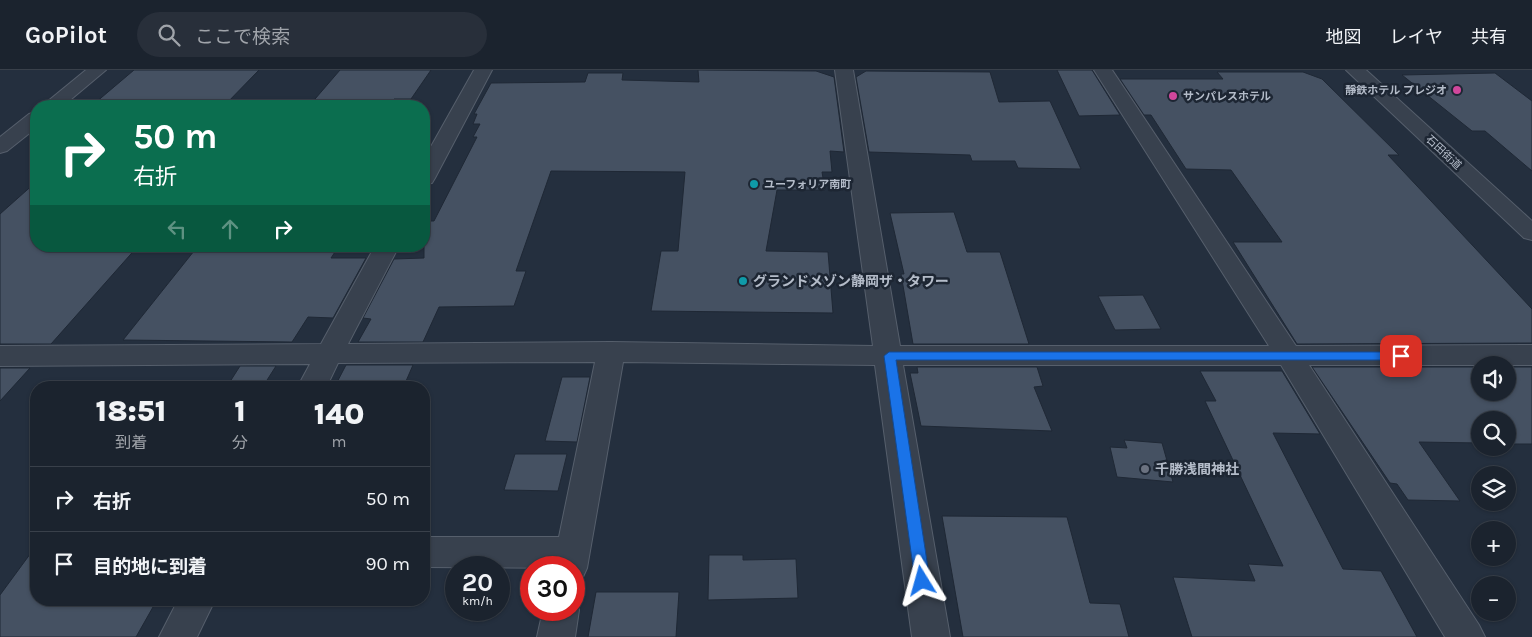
<!DOCTYPE html>
<html lang="ja">
<head>
<meta charset="utf-8">
<style>
	body { margin:0; font-family:Karla,"Noto Sans JP",sans-serif; background:#282f3a; color:#f1f3f6; height:100vh; display:flex; flex-direction:column; font-size:19px; white-space:nowrap }
	* { box-sizing:border-box; margin:0 }
	p { font-size:16px; color:#a0a4aa }
	.icon { flex:none; width:28px; height:28px; fill:none; stroke:currentColor; stroke-width:2; stroke-linecap:round; stroke-linejoin:round }
	.map { position:relative; flex:1; overflow:hidden }
	.details { position:absolute; left:30px; top:311px; width:400px; height:225px; display:flex; flex-direction:column; background:#1b232e; border-radius:20px; box-shadow:0 1px 4px #0004,0 0 0 1px #39404a }
	.details>* { flex:none }
	.hud { position:absolute; left:30px; top:30px; width:400px; height:152px; border-radius:20px; box-shadow:0 1px 4px #0004,0 0 0 1px #39404a; background:#0b6e4f; color:#fff; overflow:hidden }
	.controls { position:absolute; left:1471px; top:286px; display:grid; gap:10px }
	.controls a { display:grid; place-items:center; width:45px; height:45px; border-radius:50%; background:#1b232e; box-shadow:0 1px 4px #0004,0 0 0 1px #39404a; font-size:25px }
	.speed { position:absolute; left:445px; top:486px; display:flex; gap:10px; font-size:25px; font-weight:700; text-align:center }
	.speed>* { display:grid; place-content:center; width:65px; height:65px; border-radius:50%; background:#1b232e; box-shadow:0 1px 4px #0004,0 0 0 1px #39404a; line-height:1 }
	.speed small { font-size:12px; font-weight:400 }
	.speed .limit { border:8px solid #d22; background:#fff; color:#111 }
	.pin { position:absolute; display:grid; place-items:center; width:42px; height:42px; color:#fff; margin:-21px; border-radius:10px; box-shadow:0 2px 8px #0006 }
	.me { position:absolute; width:55px; margin:-28px; rotate:352deg; stroke-linejoin:round; filter:drop-shadow(0 0 4px #0008) }
	.turn { display:flex; align-items:center; gap:18px; height:105px; padding:0 20px; font-size:22px }
	.turn .icon { width:65px; height:65px; stroke-width:2.5 }
	.turn b { display:block; font-size:35px; line-height:42px }
	.lanes { display:flex; align-items:center; height:48px; padding:0 20px; background:#0003; justify-content:center; gap:25px; direction:ltr }
	.lanes .off { opacity:.35 }
	.eta { display:flex; justify-content:space-evenly; align-items:center; height:85px; text-align:center }
	.eta b { font-size:30px; font-weight:800; line-height:35px }
	ul { padding:0; list-style:none }
	li { display:flex; align-items:center; gap:15px; height:65px; padding:0 20px; border-top:1px solid #39404a }
	li div { flex:1 }
	li b { display:block; font-size:19px }
	li em { font-style:normal }
	header { display:flex; align-items:center; gap:30px; box-sizing:border-box; height:70px; padding:0 25px; background:#1b232e; border-bottom:1px solid #39404a }
	header strong { font-size:24px }
	nav { display:flex; gap:28px; margin-inline-start:auto; font-size:18px }
	.search { width:350px; height:45px; background:#282f3a; display:flex; align-items:center; gap:12px; box-sizing:border-box; padding:0 18px; border-radius:28px; color:#a0a4aa; font-size:19px }
	.map>svg:first-child { display:block }
</style>
</head>
<body>
<header>
<strong>GoPilot</strong>
<div class="search"><svg class="icon" aria-label="search" viewBox="0 0 24 24"><circle cx="10" cy="10" r="6"/><path d="M15 15l6 6"/></svg>ここで検索</div>
<nav><a>地図</a><a>レイヤ</a><a>共有</a></nav>
</header>
<div class="map">
<svg width="1532" height="567" viewBox="0 0 1532 567">
	<rect width="100%" height="100%" fill="#242f3e"/>
	<path fill="#455162" stroke="#1f2835" d="M134,0H259L224,36H116L121,33H95Z
		M340,0H431L411,29H394L388,36H309Z
		M698,0L816,1L834,7L844,82L830,81L832,102H822L825,120H777L766,181L828,182L833,243L651,241L661,181H678L685,102L551,101L516,201H526L514,236L439,237L423,272H358L371,249L363,248L394,189L424,188V151H434L477,67H473L480,54H473L477,44H474L491,13L585,12L588,3H623L622,10L699,12Z
		M1057,0H1092L1120,45L1079,46Z
		M866,1L990,2L999,32L1050,31L1081,99L1018,98L1015,91H972L970,85L869,82L856,7Z
		M1217,2H1303L1322,9L1399,85H1388L1532,239V273L1297,274L1233,172H1282L1231,100L1186,99L1151,45H1144L1120,9H1223Z
		M1495,3L1532,31V101L1485,61H1472L1402,5Z
		M36,112V176H138L51,274H0V144Z
		M954,142L967,182H1000L1029,274H913L901,204H904L890,143Z
		M198,176H339L331,188H366L333,248L308,247L292,272L123,270Z
		M1143,225L1161,259L1115,260L1098,226Z
		M346,295H413L403,318H334Z
		M240,296H276L262,318H226Z
		M917,297H1037L1043,316L1034,317L1052,361L921,356L910,303H918Z
		M1312,297H1480V322H1508V297H1532V374H1508V350H1480V373L1419,372L1460,431L1408,430L1397,414L1390,413Z
		M0,298H30L0,331Z
		M1200,301H1282L1320,364L1273,363L1343,499L1381,501L1417,567H1192L1173,507L1255,511L1248,494L1283,496L1205,331H1216Z
		M562,307H590L577,372L545,371Z
		M1124,370L1162,373L1173,412L1117,407L1110,377L1127,378Z
		M515,384H567L558,421L504,420Z
		M942,446L1067,447L1090,533L1120,534L1129,567H963Z
		M36,476V530H157L136,567H0V525Z
		M709,485H743V490L796,489L798,528L708,530Z
		M596,522H679L676,567H588Z"/>
	<g fill="none" stroke-linecap="round" stroke-linejoin="round">
		<defs>
			<path id="minor" d="M86,0H106L63,36H42Z
				M474,0H492L435,108L432,113L424,114V89Z
				M835,0H853L900,276H1269L1094,0H1112L1296,276L1532,275V295H1309L1479,555L1485,567H1445L1281,295H903L950,567H912L875,295L623,292L587,498L582,509L574,512V498L424,497V467H559L595,292L338,293L326,318H297L310,294L0,296V276L321,274L375,176H399L348,274L611,272L873,276Z
				M1346,0H1366L1532,151V170L1524,168Z
				M36,42V58L7,81L0,83V67L29,44Z
				M574,528L579,540L575,567H537L543,540H574Z
				M178,530H215L197,567H159Z"/>
		</defs>
		<use href="#minor" stroke="#565f6c" stroke-width="2"/>
		<use href="#minor" fill="#38414e" fill-rule="evenodd"/>
	</g>
	<path fill="#1a73e8" stroke="#114b97" d="M889,282H1401L1407,286L1401,290H896L930,511L927,515L922,517L917,515L915,511L884,286Z"/>
	<g fill="#d1479c" stroke="#1d2633" stroke-width="2">
		<circle cx="1457" cy="20" r="5"/>
		<circle cx="1173" cy="26" r="5"/>
	</g>
	<g fill="#0f9aa8" stroke="#1d2633" stroke-width="2">
		<circle cx="754" cy="114" r="5"/>
		<circle cx="743" cy="211" r="5"/>
	</g>
	<circle fill="#6b7280" stroke="#1d2633" stroke-width="2" cx="1145" cy="399" r="5"/>
	<g text-anchor="middle" stroke-width="5" stroke-linejoin="round" paint-order="stroke">
		<g font-size="11" font-weight="bold" fill="#b4bcc9" stroke="#1d2633" text-anchor="start">
			<text x="1447" y="24" text-anchor="end">靜鉄ホテル プレジオ</text>
			<text x="1183" y="30">サンパレスホテル</text>
			<text x="764" y="118">ユーフォリア南町</text>
		</g>
		<g font-size="11" fill="#b4bcc9" stroke="#1d2633">
			<text transform="translate(1444 82) rotate(43)" y="4">石田街道</text>
		</g>
		<g font-size="14" font-weight="bold" fill="#b4bcc9" stroke="#1d2633" text-anchor="start">
			<text x="753" y="216">グランドメゾン静岡ザ・タワー</text>
			<text x="1155" y="404">千勝浅間神社</text>
		</g>
	</g>
</svg>
<div class="controls">
<a><svg class="icon" aria-label="sound" viewBox="0 0 24 24"><path d="M4 9h4l5-4v14l-5-4H4zM17 9q2 3 0 6"/></svg></a>
<a><svg class="icon" aria-label="search" viewBox="0 0 24 24"><circle cx="10" cy="10" r="6"/><path d="M15 15l6 6"/></svg></a>
<a><svg class="icon" aria-label="layers" viewBox="0 0 24 24"><path d="M12 4l9 5-9 5-9-5zM3 14l9 5 9-5"/></svg></a>
<a>+</a>
<a>−</a>
</div>
<div class="speed"><div>20<small>km/h</small></div><div class="limit">30</div></div>
<div class="pin" style="left:1401px;top:286px;background:#d93025"><svg class="icon" aria-label="arrive" viewBox="0 0 24 24"><path d="M6 21V4h12l-3 4 3 4H6"/></svg></div>
<svg class="me" style="left:922px;top:511px" viewBox="-20 -20 40 40"><path d="M0-17L14 15 0 8-14 15z" fill="#1a73e8" stroke="#fff" stroke-width="4"/></svg>
<div class="hud">
<div class="turn"><svg class="icon" aria-label="right" viewBox="0 0 24 24"><path d="M7 20v-9h11M14 6l5 5-5 5"/></svg><div><b>50 m</b>右折</div></div>
<div class="lanes"><svg class="icon off" aria-label="left" viewBox="0 0 24 24"><path d="M17 20v-9H6M10 6l-5 5 5 5"/></svg><svg class="icon off" aria-label="ahead" viewBox="0 0 24 24"><path d="M12 20V5M6 11l6-6 6 6"/></svg><svg class="icon" aria-label="right" viewBox="0 0 24 24"><path d="M7 20v-9h11M14 6l5 5-5 5"/></svg></div>
</div>
<section class="details">
<div class="eta">
<div><b>18:51</b><p>到着</p></div>
<div><b>1</b><p>分</p></div>
<div><b>140</b><p>m</p></div>
</div>
<ul>
<li><svg class="icon" aria-label="right" viewBox="0 0 24 24"><path d="M7 20v-9h11M14 6l5 5-5 5"/></svg><div><b>右折</b></div><em>50 m</em></li>
<li><svg class="icon" aria-label="arrive" viewBox="0 0 24 24"><path d="M6 21V4h12l-3 4 3 4H6"/></svg><div><b>目的地に到着</b></div><em>90 m</em></li>
</ul>
</section>
</div>
</body>
</html>
